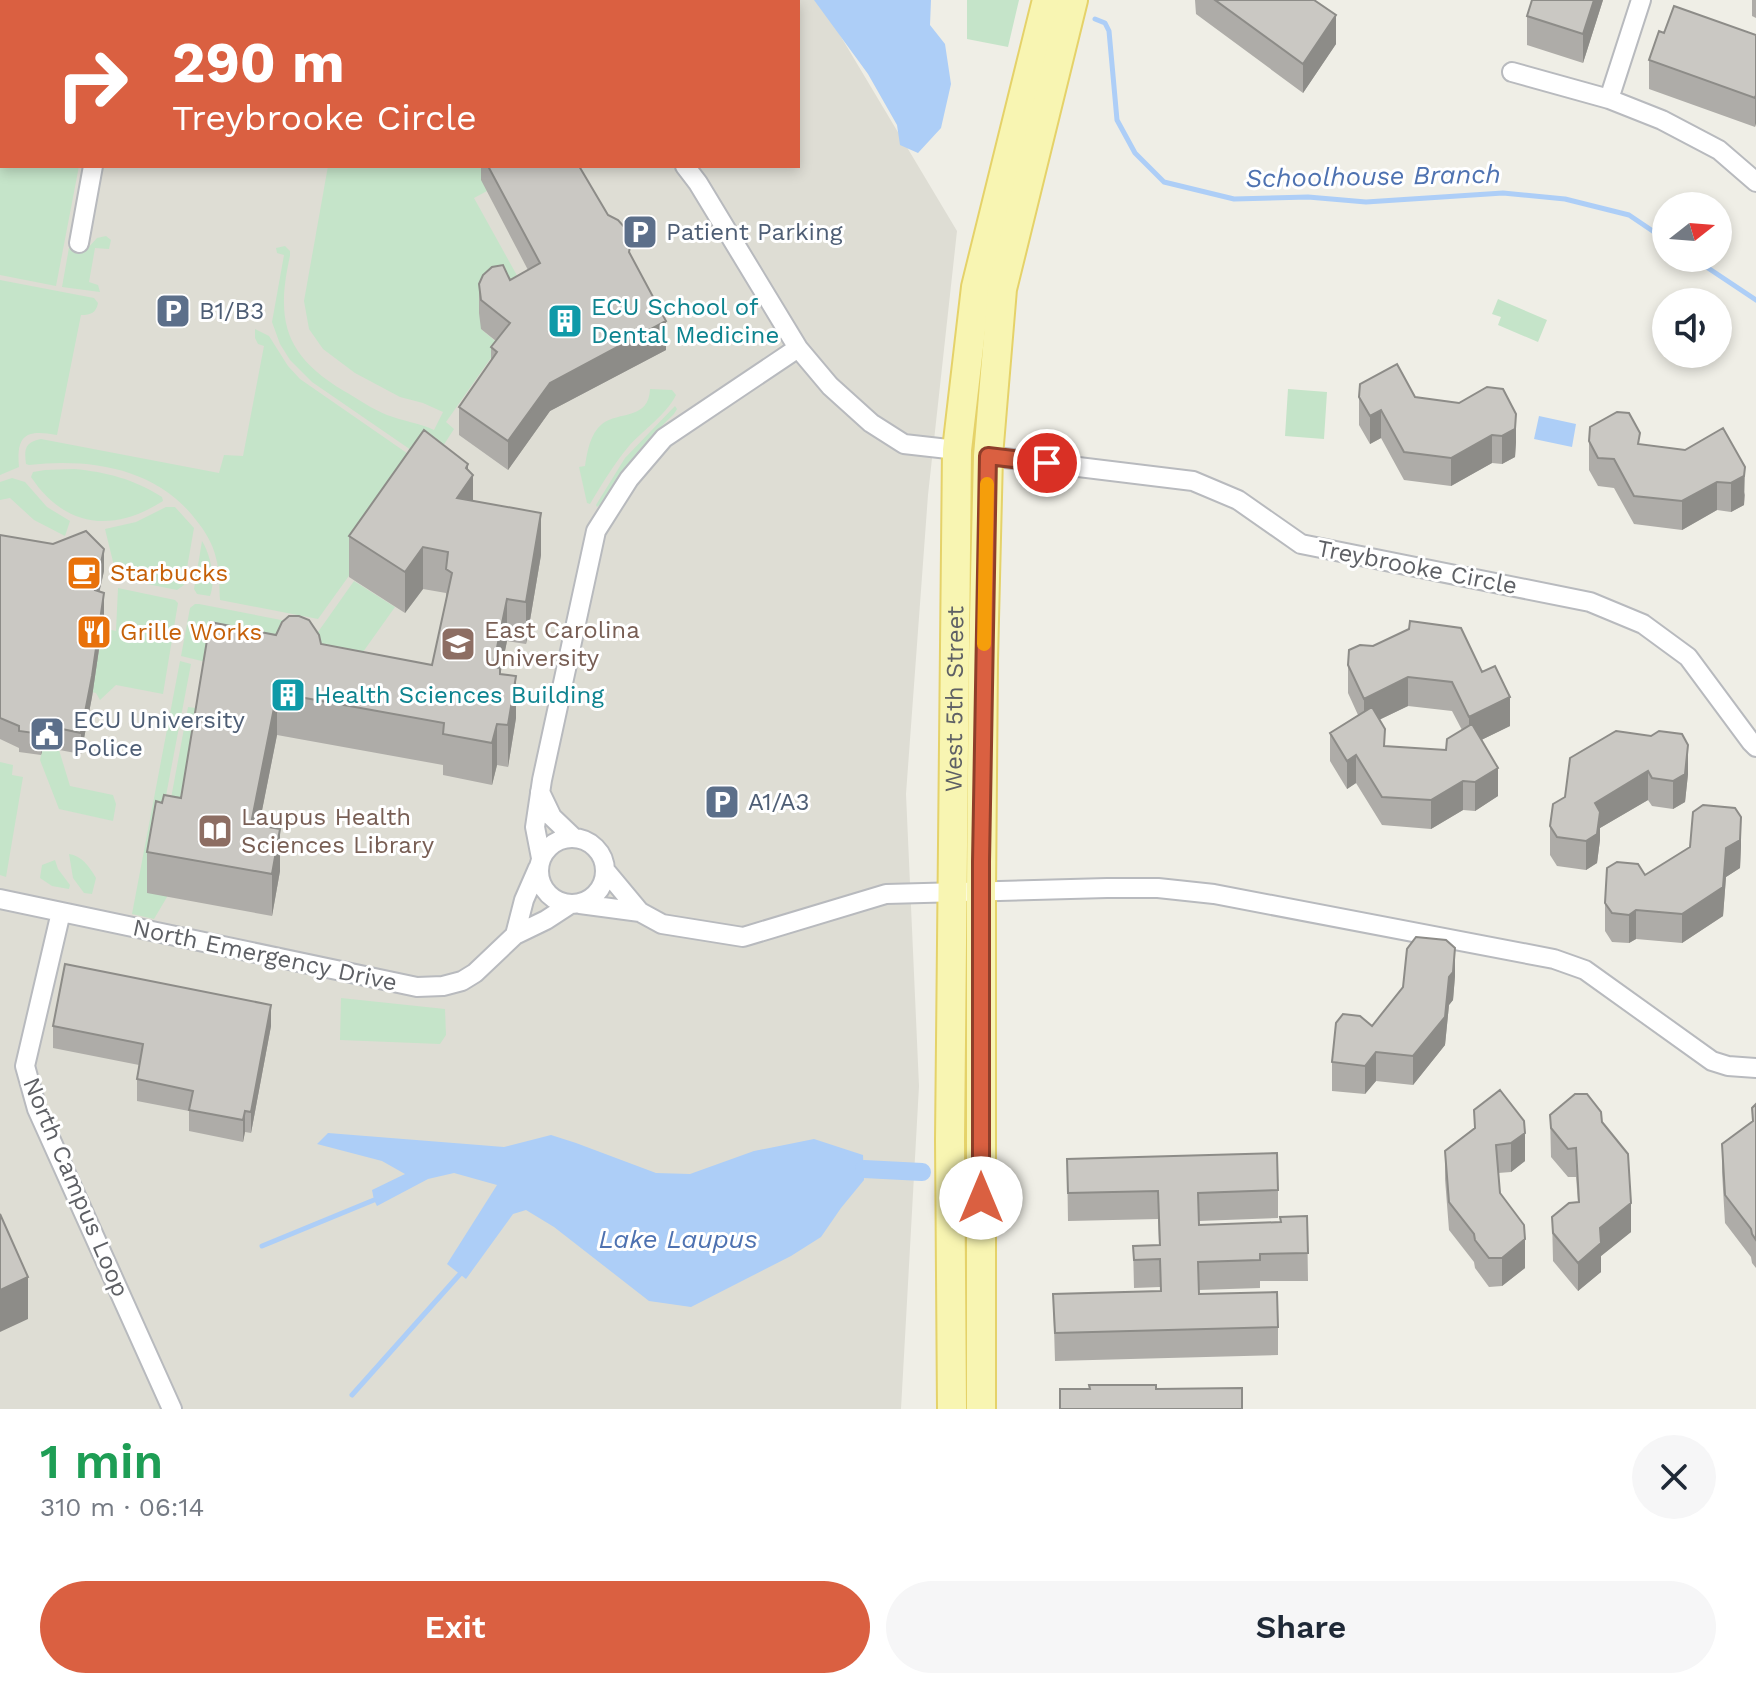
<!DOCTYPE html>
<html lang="en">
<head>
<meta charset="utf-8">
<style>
	body { margin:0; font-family:"Work Sans",sans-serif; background:#f6f6f7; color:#1f2937; height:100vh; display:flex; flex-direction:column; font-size:30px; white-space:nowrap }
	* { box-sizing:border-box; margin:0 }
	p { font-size:26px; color:#747a83 }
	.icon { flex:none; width:44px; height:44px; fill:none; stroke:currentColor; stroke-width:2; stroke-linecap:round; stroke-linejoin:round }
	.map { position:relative; height:1409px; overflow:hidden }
	.side { display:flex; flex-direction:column; background:#fff; flex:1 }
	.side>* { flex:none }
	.top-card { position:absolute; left:0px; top:0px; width:800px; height:168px; box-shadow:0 4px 12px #0003; background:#da6041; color:#fff; overflow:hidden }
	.needle { width:52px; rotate:73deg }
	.buttons { position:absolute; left:1652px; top:192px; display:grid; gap:16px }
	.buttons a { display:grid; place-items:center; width:80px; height:80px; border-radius:50%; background:#fff; box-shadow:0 4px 12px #0003; font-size:40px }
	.pin { position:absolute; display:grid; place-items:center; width:68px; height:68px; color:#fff; margin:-34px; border:4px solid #fff; border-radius:50%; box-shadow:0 2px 8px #0007 }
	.me { position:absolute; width:88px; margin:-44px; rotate:0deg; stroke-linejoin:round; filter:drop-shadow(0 0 6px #0008) }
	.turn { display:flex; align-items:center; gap:28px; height:168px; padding:0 40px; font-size:36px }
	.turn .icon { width:104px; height:104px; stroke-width:2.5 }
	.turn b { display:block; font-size:56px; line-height:68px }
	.round { display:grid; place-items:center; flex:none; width:84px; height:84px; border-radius:42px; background:#f6f6f7 }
	.head { display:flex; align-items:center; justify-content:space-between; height:136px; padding:0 40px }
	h1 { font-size:48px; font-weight:600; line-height:60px; color:#1e9e55 }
	.button { display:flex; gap:16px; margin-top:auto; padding:16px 40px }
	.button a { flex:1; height:92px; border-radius:48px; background:#da6041; color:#fff; font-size:32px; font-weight:600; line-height:92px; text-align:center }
	.button a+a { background:#f6f6f7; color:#1f2937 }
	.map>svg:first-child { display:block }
</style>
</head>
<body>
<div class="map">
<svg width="1756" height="1409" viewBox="0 0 1756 1409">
	<rect width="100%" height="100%" fill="#efeee6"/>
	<path fill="#deddd4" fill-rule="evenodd" d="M0,0H819L957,231L928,495L906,794L919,1086L901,1409H0ZM2,2H798V166H2Z"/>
	<path fill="#c5e4c9" d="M967,0H1019L1008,47L967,39Z
		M2,157V166H79L56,286L0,275V168Z
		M328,166H446C458,169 469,166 482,166L487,191L474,198L520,281L481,329L500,345L446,422L454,429L434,460L427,461L312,382L290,360L280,344L272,322L284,255L277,253L276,248L285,246L290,251V256C275,322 286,356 344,391C358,399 372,409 387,415C403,421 419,423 434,430L443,412L423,403L400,397L355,373L323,349L309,329L304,301Z
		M106,236L111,240L109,249L95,248L89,282L98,285L100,292L62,287L70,242L87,249L97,238Z
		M0,280L94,298L98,303C96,313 91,315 81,315L57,435C26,429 16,435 19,467L0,475Z
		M1498,299L1547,320L1538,342L1498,325L1501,317L1492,314Z
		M255,329L269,336L288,366L300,379L427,467L318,619L220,600C219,586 220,572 216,558C213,544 205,531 196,520C157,468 90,458 29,465L26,464C24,449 25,442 41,439L219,473L224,455L243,456L264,346L258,344L255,338Z
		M650,389L672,390L676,395C666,415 644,429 629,446C614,464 602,484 590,504L587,503L579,467L585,466C587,452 590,434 602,424C619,411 649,420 650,389Z
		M1288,389L1327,392L1324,439L1285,436Z
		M675,406L677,409L674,414C643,444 624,466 602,503L597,507L596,505L625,458Z
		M74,469C106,472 134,479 162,497L163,501C113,533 65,528 31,477L33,472L45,470Z
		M12,478L25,482L47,507L70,521L65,536L34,520L10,498L0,500V482Z
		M166,507H175L194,528L184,585L177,590L117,578L105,529L136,522Z
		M202,541C211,556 216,580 210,596L197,594L194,589Z
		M354,581L395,607L363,652L323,661L306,649Z
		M118,588L175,600L178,603L163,694L116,685L100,700L96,693L92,692L102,628L116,631Z
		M195,604H199L312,626L210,663L181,656L190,608Z
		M180,661L191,664L157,843L167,897L154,919L132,914Z
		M188,707L203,709L181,840L164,836Z
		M43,747L59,750L70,786L113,795L116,804L113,821L59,809L40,760Z
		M0,762L13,765L12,775L23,777L6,877L0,875Z
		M69,854C82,856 89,866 96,878L92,894L84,893L73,878Z
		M55,860L58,869L70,885L69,889L52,886L40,878L42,865Z
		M341,998L445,1009L446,1035L440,1044L340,1040Z"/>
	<path fill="#adcef7" d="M814,0H931L930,25L945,44L951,84L941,128L918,153L900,145L897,125L868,74Z
		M1539,416L1576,424L1572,447L1534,439Z
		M328,1133L504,1147L551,1135L576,1143L656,1173L690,1174L754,1151L814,1139L863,1155L864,1180L841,1208L821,1237L791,1256L691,1307L649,1301L554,1227L526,1210L513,1214L466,1279L447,1264L497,1185L454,1173L428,1179L377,1206L374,1200L372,1190L405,1174L382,1161L317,1144Z"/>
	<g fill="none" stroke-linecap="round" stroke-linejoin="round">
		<path stroke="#adcef7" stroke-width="5" d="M1095,19L1105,23L1109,31L1117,120L1135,153L1164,182L1234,199L1308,197L1366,202L1503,193L1565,199L1629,215L1666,240
			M1693,258L1756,300
			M262,1246L374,1200
			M352,1395L460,1274"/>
		<path stroke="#adcef7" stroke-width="18" d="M864,1169L922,1172"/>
		<defs>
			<path id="minor" d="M355,0L361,2
				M129,2L130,0
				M1512,72L1609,99L1641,0
				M1609,99L1662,120L1719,150L1756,182
				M685,166L698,183L798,348L830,386L871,423L904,444L957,450
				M79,243L93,166
				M988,456L1193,481L1238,500L1301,544L1590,602L1643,624L1688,657L1751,742L1756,747
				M540,792L552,817L574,838
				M539 871a33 33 0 1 1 66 0a33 33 0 1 1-66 0Z
				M541,858L535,827L542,780L596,531L629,479L664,438L798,348
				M605,870L640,912
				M0,899L417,987L443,986L462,981L475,973L515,935L546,920L569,905
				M580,904L640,912L662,924L743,937L886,894L1107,888H1158L1214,894L1554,959L1585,970L1712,1061L1728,1066L1756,1068
				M61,912L25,1066L37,1109L172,1409
				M515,935L524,900L538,868"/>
			<g id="primary">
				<path id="s1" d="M952,1409L950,1140L957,450L976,287L1047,0"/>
				<path d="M981,1409V891L983,660L988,456L1002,289L1073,0"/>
			</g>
		</defs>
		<use href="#minor" stroke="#b8babe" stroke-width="22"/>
		<use href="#primary" stroke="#e5d269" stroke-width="32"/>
		<use href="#minor" stroke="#fff" stroke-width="18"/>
		<use href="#primary" stroke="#f8f5b2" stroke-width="28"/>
	</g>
	<path fill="#aeaca8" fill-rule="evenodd" d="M0,0H18V2H2L1,131Z
		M1195,0H1314L1336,44L1303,93L1196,14Z
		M1532,0H1603L1583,63L1527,45V16Z
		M1752,0H1756V18L1752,16Z
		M1664,33L1756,35V123L1755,127L1649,89V60Z
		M481,166H579L631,256L666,350L550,411L508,470L459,435V407L491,361V347L496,341L481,329L479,313V284L510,280L528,270L481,180Z
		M1359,397H1415L1516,442L1515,457L1502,464L1492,463L1451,486L1404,480L1381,438L1370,444L1359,425Z
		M1723,428L1745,495L1744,505L1731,512L1717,510L1682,530L1634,524L1614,488L1598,486L1589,470V441L1640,444L1685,450Z
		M468,471L473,501L541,555L526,644L507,641L500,674L516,718L508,767L497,765L492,785L443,775V765L277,735L259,825L280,871L272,916L147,893V852L162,803L181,798L321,644L432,665L446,601V593L423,589L405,613L349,577V536Z
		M0,535L104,571L99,592L104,615L92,697L81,754L43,747L41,755L19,752V748L0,739Z
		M1348,665L1482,672L1510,726L1481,740L1498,796L1475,811L1463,810L1431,829L1382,825L1356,783L1347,789L1330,761V733L1358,715L1348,693ZM1408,706L1452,711L1462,730L1446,750L1385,746L1379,720Z
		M1570,758L1688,774L1685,802L1673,809L1652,806L1648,800L1600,828V840L1597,863L1586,870L1557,866L1550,855V826L1565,797Z
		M1741,846L1740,868L1726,877L1723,916L1682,943L1636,939L1629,943L1612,942L1605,931V903L1645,875Z
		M1455,976L1453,1000L1449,1005L1445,1045L1413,1085L1376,1081L1365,1094L1332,1091V1062L1372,1026L1403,987Z
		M53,1026H271L251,1133L245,1132L243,1142L189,1131V1111L137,1101V1079L139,1065L53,1048Z
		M1500,1090L1525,1161L1511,1172L1498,1173L1500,1193L1525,1268L1502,1286L1489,1287L1475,1268L1474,1262L1449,1230L1445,1179V1151L1474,1128V1110Z
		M1756,1104V1268L1752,1263L1751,1257L1725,1223L1722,1172V1144L1752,1122V1108Z
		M1550,1115L1602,1122L1631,1232L1601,1256V1272L1578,1291L1553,1261L1552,1217L1578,1202L1576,1177H1568L1551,1157Z
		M1067,1159L1278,1190V1218L1199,1221V1225L1281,1222L1307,1216L1308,1281H1260V1288L1199,1290V1294L1278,1327V1355L1055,1361L1053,1294L1160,1291V1287L1134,1288L1133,1246L1159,1245L1158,1219L1068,1221Z"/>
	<path fill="#8d8c88" d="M1594,0H1603L1583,63V34Z
		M1336,15V44L1303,93V64Z
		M2,82V123L1,131V89Z
		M1756,95V123L1755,127V98Z
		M666,321V350L550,411L508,470V441L550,383Z
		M1381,410V438L1370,444V416Z
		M1516,414V442L1515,457L1502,464V436Z
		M1492,435V463L1451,486V458Z
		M468,464V481L473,475V516L457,498L466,468Z
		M1745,467L1744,505L1731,512V483Z
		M1717,482V510L1682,530V501Z
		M541,513V555L526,644V602Z
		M423,547V589L405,613V572Z
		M104,549V571L95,612V590Z
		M104,593V615L92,697L81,754V733Z
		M507,599V641L500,676L493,667Z
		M516,676V718L508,767V725Z
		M1408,677V706L1364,727V699Z
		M277,693V735L251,866V824Z
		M1510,697V726L1469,746V717Z
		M497,724V765L492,785V743Z
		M43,725V747L41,755V734Z
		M1688,745V774L1685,802L1673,809V781Z
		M1356,755V783L1347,789V761Z
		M1498,768V796L1475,811V782Z
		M1648,771V800L1600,828V840L1597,863L1586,870V841L1595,803Z
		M1463,781V810L1431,829V800Z
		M1741,817V846L1740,868L1726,877L1723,916L1682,943V914L1726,848Z
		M280,829V871L272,916V874Z
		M1636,910V939L1629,943V915Z
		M1455,948V976L1453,1000L1449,1005L1445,1045L1413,1085V1056Z
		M271,1005V1026L251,1133V1112Z
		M1376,1052V1081L1365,1094V1066Z
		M245,1111V1132L243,1142V1120Z
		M1525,1133V1161L1511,1172V1143Z
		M1631,1203V1232L1601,1256V1272L1578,1291V1263L1600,1228Z
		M1525,1239V1268L1502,1286V1258Z
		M28,1277V1319L0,1332V1290Z"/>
	<path fill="#cac8c3" stroke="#8d8c88" stroke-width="2" d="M0,0H17L16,2H2V82L1,89Z
		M1215,0H1314L1336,15L1303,64Z
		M1532,0H1594L1583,34L1527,16Z
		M1674,6L1756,35V95L1755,98L1649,60L1659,31L1664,33Z
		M488,166H579L608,215L618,220L627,230L631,242L629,252L666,321L550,383L508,441L459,407L497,352L491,347L510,323L481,300L479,284L483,275L492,267L503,265L510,280L540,263Z
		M1397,364L1415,397L1459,403L1487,387L1503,389L1516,414L1515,429L1502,436L1492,435L1451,458L1404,452L1381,410L1370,416L1359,397L1360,384Z
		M1617,412L1629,413L1640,433L1638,444L1685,450L1723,428L1745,467L1744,476L1731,483L1717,482L1682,501L1634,496L1614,459L1598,458L1589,441L1590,427Z
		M424,430L468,464L466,468L473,475L457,498L541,513L526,602L507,599L493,667L500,668V674L516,676L508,725L497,724L492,743L443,734L444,723L277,693L251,824L280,829L272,874L147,852L156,801L162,803L164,795L181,798L210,622L276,635L282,622L289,616H299L309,620L319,635L321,644L432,665L452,573L446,569L448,552L423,547L405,572L349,536Z
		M86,531L104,549L95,590L104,593L92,676L81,733L43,725L41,734L19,731V726L0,718V535L53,544Z
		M1410,621L1461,628L1482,672L1495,666L1510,697L1469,717L1452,682L1408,677L1364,699L1348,665L1349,650L1360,645L1373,646L1409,629Z
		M1372,707L1385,729L1384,746L1446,750L1447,739L1472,724L1498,768L1475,782L1463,781L1431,800L1382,797L1356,755L1347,761L1330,733Z
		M1616,731L1651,736L1659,731L1682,734L1688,745L1685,774L1673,781L1652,778L1648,771L1595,803L1600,812L1597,834L1586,841L1557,837L1550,826L1553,804L1565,797L1570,758Z
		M1703,805L1735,808L1741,817L1740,840L1726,848L1723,887L1682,914L1636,910L1629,915L1612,913L1605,903L1607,868L1617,862L1638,864L1645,875L1690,847L1693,812Z
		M1416,937L1446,940L1455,948L1453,972L1449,977L1445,1017L1413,1056L1376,1052L1365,1066L1332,1062L1336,1023L1343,1014L1360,1016L1372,1026L1403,987L1407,949Z
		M65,964L271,1005L251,1112L245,1111L243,1120L189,1110L193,1091L137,1079L143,1044L53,1026Z
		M1500,1090L1524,1121L1525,1133L1511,1143L1496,1145L1500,1193L1524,1225L1525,1239L1502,1258H1489L1475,1240L1474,1234L1449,1202L1445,1151L1475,1128L1474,1110Z
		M1575,1094H1587L1601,1112L1602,1122L1628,1154L1631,1203L1600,1228L1601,1243L1578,1263L1553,1233L1552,1217L1569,1203L1579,1202L1576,1148L1568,1149L1551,1128L1550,1115Z
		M1756,1104V1240L1752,1234L1751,1229L1725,1195L1722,1144L1753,1121L1752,1108Z
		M1277,1153L1278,1190L1198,1193L1199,1225L1281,1222L1280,1217L1307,1216L1308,1253L1260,1254V1260L1198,1262L1199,1294L1277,1292L1278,1327L1055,1333L1053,1294L1161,1291L1160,1259L1134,1260L1133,1246L1160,1245L1158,1191L1068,1193L1067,1159Z
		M0,1214L28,1277L0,1290Z
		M1089,1385H1156V1389L1242,1388V1409H1060V1389H1090Z"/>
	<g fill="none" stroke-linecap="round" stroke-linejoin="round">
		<defs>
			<path id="route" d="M981,1198V862L988,456L1047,463"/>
		</defs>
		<use href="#route" stroke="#8e3e2a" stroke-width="20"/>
		<use href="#route" stroke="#da6041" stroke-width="14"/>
		<path stroke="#f59e0b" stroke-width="14" d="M984,644L987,484"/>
	</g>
	<defs>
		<symbol id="parking-square" viewBox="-11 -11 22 22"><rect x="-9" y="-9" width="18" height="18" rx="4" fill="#5c6f8a" stroke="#fff"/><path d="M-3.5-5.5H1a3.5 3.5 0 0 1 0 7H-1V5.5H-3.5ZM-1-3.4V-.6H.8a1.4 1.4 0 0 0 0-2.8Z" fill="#fff"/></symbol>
		<symbol id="building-square" viewBox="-11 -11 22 22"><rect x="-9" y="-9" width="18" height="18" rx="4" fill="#0f9aa8" stroke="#fff"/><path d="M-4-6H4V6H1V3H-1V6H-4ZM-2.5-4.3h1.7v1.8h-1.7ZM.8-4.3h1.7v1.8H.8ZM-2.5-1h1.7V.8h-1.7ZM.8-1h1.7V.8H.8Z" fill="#fff"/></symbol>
		<symbol id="cafe-square" viewBox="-11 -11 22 22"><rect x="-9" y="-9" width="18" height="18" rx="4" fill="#e8710a" stroke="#fff"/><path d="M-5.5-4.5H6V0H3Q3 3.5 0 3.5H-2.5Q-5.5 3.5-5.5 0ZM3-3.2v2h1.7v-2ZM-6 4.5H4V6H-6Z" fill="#fff"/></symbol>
		<symbol id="restaurant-square" viewBox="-11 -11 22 22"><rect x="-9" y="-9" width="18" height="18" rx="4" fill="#e8710a" stroke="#fff"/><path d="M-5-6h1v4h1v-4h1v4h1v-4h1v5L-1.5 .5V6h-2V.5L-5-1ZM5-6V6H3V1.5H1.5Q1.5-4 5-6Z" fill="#fff"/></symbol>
		<symbol id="university-square" viewBox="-11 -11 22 22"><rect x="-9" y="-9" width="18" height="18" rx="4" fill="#8d6e63" stroke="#fff"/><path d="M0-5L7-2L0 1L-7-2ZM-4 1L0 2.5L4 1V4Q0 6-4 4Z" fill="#fff"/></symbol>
		<symbol id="civic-square" viewBox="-11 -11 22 22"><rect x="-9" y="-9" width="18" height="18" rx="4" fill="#5c6f8a" stroke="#fff"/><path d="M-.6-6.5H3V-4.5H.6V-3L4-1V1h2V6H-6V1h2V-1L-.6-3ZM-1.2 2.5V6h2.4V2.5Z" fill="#fff"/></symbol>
		<symbol id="library-square" viewBox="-11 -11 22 22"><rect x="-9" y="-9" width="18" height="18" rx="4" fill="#8d6e63" stroke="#fff"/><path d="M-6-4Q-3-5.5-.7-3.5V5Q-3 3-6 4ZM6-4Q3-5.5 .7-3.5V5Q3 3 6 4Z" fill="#fff"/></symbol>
	</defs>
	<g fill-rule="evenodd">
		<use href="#parking-square" x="620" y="212" width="40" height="40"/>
		<use href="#parking-square" x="153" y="291" width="40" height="40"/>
		<use href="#building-square" x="545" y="301" width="40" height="40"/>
		<use href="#cafe-square" x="64" y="553" width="40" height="40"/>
		<use href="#restaurant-square" x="74" y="612" width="40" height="40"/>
		<use href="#university-square" x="438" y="624" width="40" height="40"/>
		<use href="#building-square" x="268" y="675" width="40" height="40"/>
		<use href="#civic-square" x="27" y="714" width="40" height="40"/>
		<use href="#parking-square" x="702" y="782" width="40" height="40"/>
		<use href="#library-square" x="195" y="811" width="40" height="40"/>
	</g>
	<g text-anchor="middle" stroke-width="6" stroke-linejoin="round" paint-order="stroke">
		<g font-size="24" fill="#4e5e75" stroke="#fff" text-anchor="start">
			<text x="666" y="240">Patient Parking</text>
			<text x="199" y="319">B1/B3</text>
			<text x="73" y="728">ECU University<tspan x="73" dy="28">Police</tspan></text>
			<text x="748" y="810">A1/A3</text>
		</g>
		<g font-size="24" fill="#0d838f" stroke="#fff" text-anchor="start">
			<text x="591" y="315">ECU School of<tspan x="591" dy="28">Dental Medicine</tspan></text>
			<text x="314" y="703">Health Sciences Building</text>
		</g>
		<g font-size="24" fill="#5e6065" stroke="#fff">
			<text transform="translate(1417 567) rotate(11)" y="8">Treybrooke Circle</text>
			<text dy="8" stroke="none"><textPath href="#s1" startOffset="710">West 5th Street</textPath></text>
			<text transform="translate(265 955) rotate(12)" y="8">North Emergency Drive</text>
			<text transform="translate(76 1187) rotate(67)" y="8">North Campus Loop</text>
		</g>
		<g font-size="24" fill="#c56008" stroke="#fff" text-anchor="start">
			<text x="110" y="581">Starbucks</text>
			<text x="120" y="640">Grille Works</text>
		</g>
		<g font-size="24" fill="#785e54" stroke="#fff" text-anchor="start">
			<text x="484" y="638">East Carolina<tspan x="484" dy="28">University</tspan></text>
			<text x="241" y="825">Laupus Health<tspan x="241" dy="28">Sciences Library</tspan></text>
		</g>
		<g font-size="26" font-style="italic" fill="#4e72b1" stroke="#fff">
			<text transform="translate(1373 176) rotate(-1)" y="9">Schoolhouse Branch</text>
			<text x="678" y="1248">Lake Laupus</text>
		</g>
	</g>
</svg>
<div class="buttons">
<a><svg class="needle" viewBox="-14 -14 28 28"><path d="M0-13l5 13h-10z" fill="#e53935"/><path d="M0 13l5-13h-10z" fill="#747a83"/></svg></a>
<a><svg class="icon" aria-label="sound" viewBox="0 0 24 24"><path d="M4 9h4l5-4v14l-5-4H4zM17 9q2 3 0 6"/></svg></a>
</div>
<div class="pin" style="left:1047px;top:463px;background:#d93025"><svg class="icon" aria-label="arrive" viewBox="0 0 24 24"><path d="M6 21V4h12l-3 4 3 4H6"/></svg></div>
<svg class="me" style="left:981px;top:1198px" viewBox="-20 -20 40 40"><circle r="19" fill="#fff"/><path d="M0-13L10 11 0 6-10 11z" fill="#da6041"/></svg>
<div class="top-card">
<div class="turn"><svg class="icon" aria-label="right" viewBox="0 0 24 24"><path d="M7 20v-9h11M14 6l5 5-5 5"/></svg><div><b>290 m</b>Treybrooke Circle</div></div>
</div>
</div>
<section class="side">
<div class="head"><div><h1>1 min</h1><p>310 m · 06:14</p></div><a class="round"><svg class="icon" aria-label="close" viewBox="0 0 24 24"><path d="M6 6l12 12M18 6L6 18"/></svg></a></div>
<div class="button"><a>Exit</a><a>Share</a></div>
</section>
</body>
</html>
